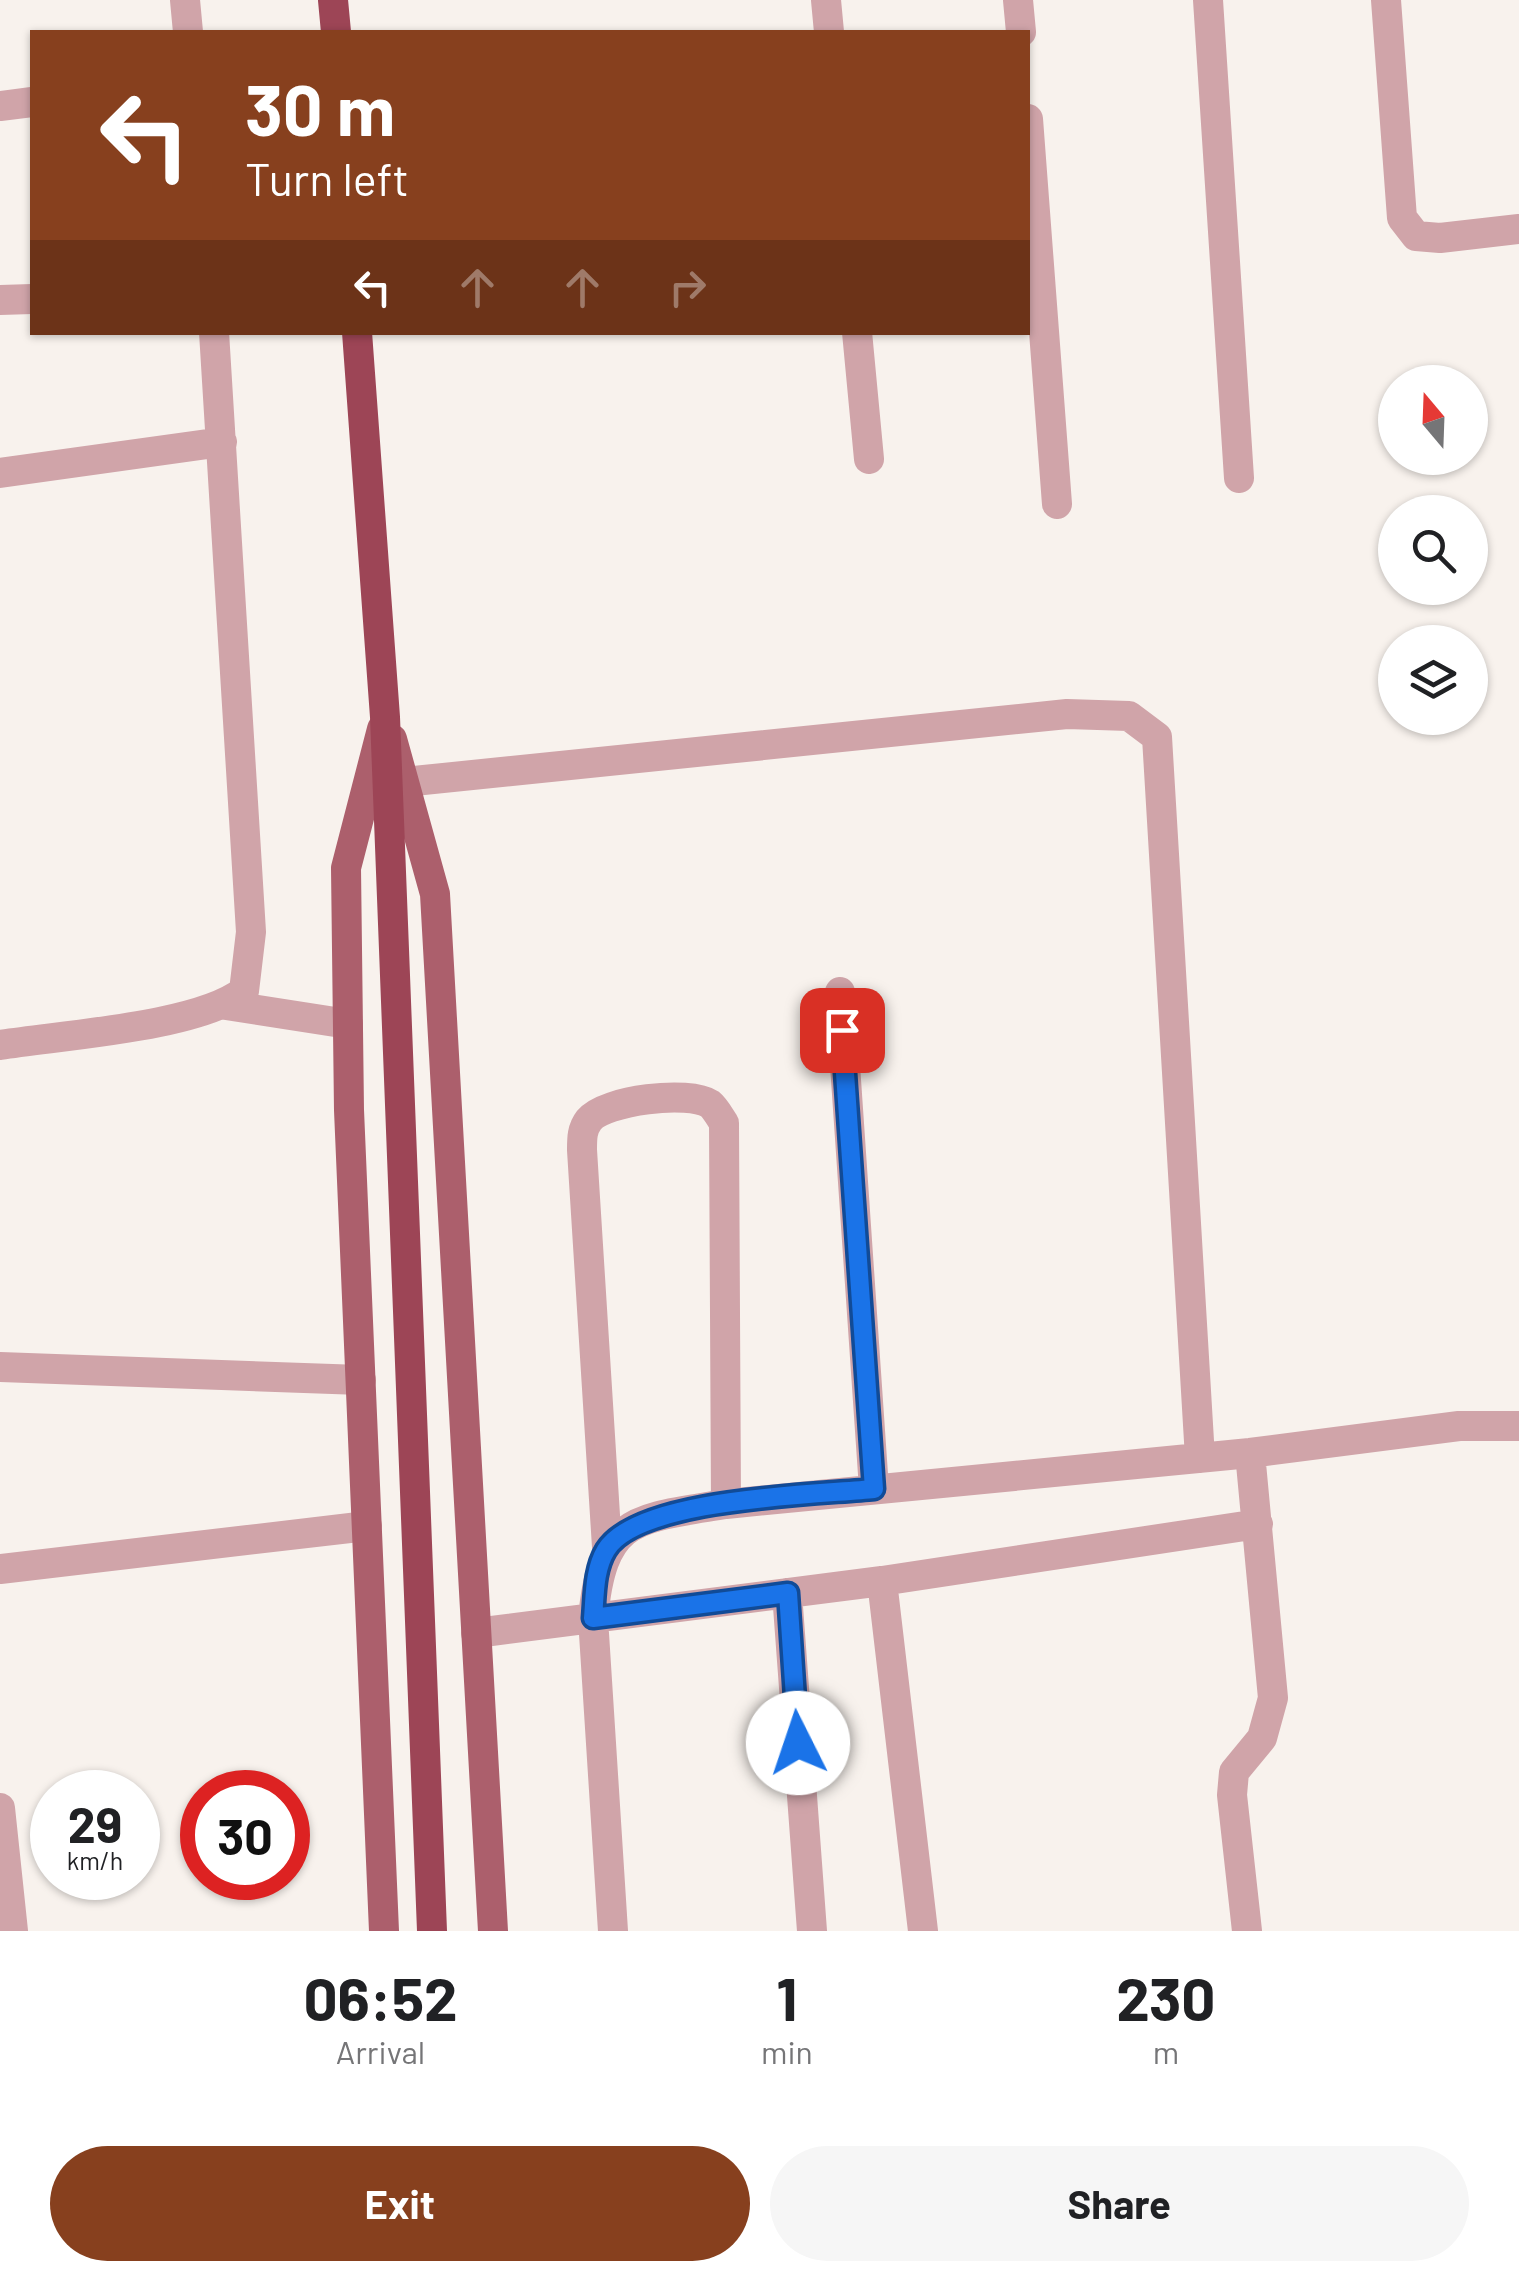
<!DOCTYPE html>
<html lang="en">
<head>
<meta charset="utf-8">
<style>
	body { margin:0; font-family:Barlow,sans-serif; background:#f6f6f6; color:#202124; height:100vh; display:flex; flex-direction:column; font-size:38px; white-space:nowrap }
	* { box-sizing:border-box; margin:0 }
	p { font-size:32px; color:#757577 }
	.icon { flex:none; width:55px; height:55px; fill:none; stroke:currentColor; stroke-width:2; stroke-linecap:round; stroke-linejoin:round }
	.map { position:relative; height:1931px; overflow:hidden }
	.details { display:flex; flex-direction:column; background:#fff; flex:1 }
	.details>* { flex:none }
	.guide { position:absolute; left:30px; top:30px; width:1000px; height:305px; border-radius:0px; box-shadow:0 2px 8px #0004; background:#87401e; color:#fff; overflow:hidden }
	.needle { width:65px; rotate:341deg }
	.fabs { position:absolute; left:1378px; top:365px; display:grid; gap:20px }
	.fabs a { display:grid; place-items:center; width:110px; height:110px; border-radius:50%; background:#fff; box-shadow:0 2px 8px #0004; font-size:50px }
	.speed { position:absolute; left:30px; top:1770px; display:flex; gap:20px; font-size:50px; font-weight:700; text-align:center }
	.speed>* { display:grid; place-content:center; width:130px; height:130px; border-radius:50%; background:#fff; box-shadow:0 2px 8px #0004; line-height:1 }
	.speed small { font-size:25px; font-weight:400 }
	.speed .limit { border:15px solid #d22; background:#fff; color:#111 }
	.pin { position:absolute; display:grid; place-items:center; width:85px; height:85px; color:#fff; margin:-42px; border-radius:20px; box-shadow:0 5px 15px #0006 }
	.me { position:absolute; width:110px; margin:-55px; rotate:356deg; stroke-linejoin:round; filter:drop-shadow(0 0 8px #0008) }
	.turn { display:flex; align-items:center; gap:35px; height:210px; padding:0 50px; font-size:45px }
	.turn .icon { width:130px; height:130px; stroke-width:2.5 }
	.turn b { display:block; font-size:70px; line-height:85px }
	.lanes { display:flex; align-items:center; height:95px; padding:0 50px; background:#0003; justify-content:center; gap:50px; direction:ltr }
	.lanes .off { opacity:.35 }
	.eta { display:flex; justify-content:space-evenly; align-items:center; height:170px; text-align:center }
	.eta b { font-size:60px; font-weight:700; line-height:70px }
	.button { display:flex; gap:20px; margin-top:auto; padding:20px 50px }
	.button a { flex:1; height:115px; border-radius:60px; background:#87401e; color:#fff; font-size:40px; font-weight:700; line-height:115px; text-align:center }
	.button a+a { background:#f6f6f6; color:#202124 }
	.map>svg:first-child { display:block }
</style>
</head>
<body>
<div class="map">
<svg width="1519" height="1931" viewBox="0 0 1519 1931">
	<rect width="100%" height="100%" fill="#f8f2ed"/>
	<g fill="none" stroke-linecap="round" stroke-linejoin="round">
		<path stroke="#d0a4a9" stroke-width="30" d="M185,0L188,32
			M826,0L829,32
			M1018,0L1021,32
			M1208,0L1239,478
			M1386,0L1402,218L1416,236L1440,238L1519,229
			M0,106L32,102
			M1028,119L1057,504
			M0,300L32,299
			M857,332L869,459
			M0,473L222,442
			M404,782L1067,714L1129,716L1157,737L1200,1458
			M840,992L874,1489
			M226,1005L348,1024
			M0,1045C62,1035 198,1027 244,991L251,932L214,332
			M0,1367L361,1380
			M607,1547L582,1150C582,1138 582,1129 589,1120C605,1100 689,1090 710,1104C715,1108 720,1117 724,1123L726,1504
			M0,1569L367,1526
			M882,1581L923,1931
			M787,1593L812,1931
			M476,1633L882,1581L1258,1524
			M0,1808L13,1931
			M613,1931L593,1618C603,1516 634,1519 726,1504L1250,1453L1459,1426H1519
			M1247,1931L1232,1795L1234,1772L1262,1738L1273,1698L1250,1453"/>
		<path stroke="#ac5f6c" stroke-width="30" d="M382,729L346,868L349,1110L384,1931
			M392,739L435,894L493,1931"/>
		<path stroke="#9d4556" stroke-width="30" d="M333,0L336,32
			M357,332L385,717L432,1931"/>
	</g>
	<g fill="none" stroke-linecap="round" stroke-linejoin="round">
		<defs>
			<path id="route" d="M798,1743L788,1593L593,1618C595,1595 594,1570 606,1550C638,1498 814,1495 874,1489L842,1030"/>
		</defs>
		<use href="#route" stroke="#114b97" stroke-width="25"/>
		<use href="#route" stroke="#1a73e8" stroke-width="18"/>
	</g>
</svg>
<div class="fabs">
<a><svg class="needle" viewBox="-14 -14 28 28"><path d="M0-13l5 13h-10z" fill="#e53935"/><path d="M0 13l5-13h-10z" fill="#757577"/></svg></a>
<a><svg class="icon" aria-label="search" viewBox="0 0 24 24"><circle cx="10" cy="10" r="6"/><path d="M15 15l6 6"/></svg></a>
<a><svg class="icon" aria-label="layers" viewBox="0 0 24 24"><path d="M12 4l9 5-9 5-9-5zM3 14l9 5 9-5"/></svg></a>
</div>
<div class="speed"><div>29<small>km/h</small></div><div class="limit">30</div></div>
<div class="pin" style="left:842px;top:1030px;background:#d93025"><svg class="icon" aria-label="arrive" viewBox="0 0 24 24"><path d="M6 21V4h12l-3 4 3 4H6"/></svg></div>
<svg class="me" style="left:798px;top:1743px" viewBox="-20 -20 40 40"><circle r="19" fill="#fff"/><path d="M0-13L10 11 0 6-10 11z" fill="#1a73e8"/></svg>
<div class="guide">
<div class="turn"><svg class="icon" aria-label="left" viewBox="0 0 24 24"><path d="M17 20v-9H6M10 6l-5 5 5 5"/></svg><div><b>30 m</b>Turn left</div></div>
<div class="lanes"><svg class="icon" aria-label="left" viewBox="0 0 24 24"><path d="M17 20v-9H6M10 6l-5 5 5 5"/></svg><svg class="icon off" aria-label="ahead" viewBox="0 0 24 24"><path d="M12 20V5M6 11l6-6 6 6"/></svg><svg class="icon off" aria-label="ahead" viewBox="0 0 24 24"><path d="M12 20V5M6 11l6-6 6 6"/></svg><svg class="icon off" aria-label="right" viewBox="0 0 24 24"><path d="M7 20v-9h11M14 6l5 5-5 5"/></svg></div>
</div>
</div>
<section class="details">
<div class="eta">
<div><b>06:52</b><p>Arrival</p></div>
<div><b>1</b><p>min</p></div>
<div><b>230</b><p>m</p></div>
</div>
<div class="button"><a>Exit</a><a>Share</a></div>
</section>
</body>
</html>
